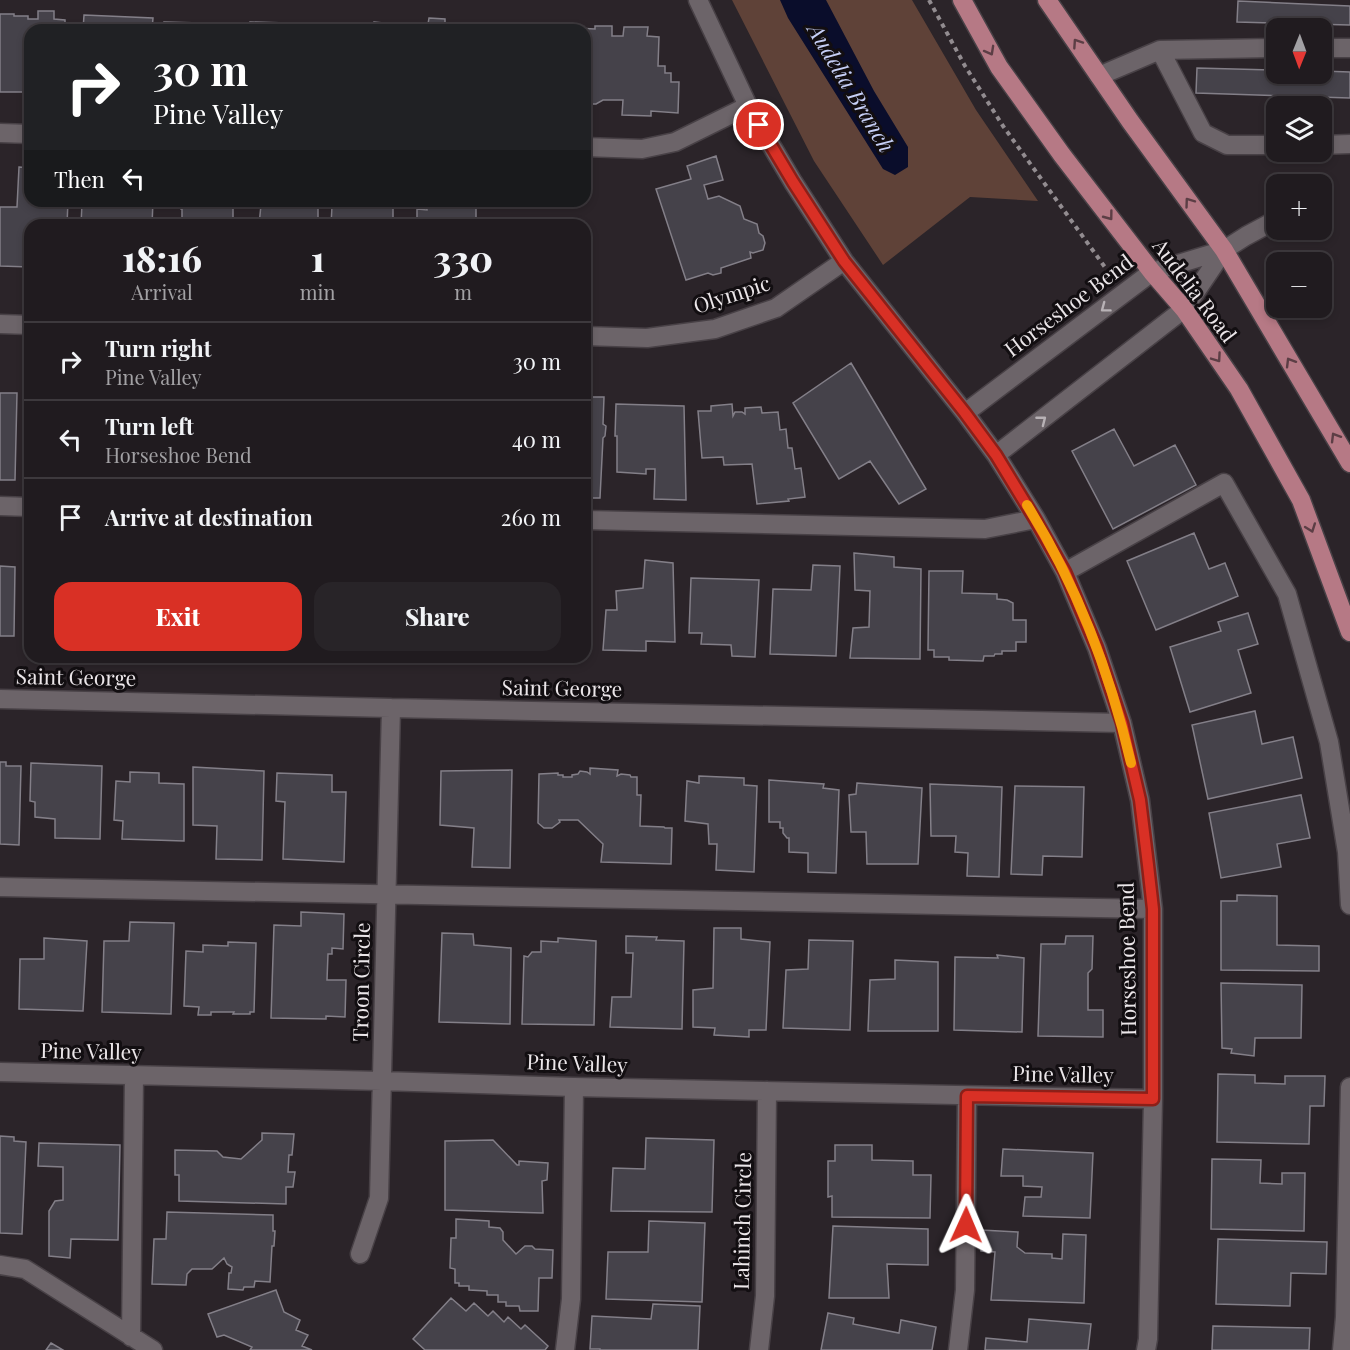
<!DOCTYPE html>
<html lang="en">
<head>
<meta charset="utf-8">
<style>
	body { margin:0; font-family:"Playfair Display",serif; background:#282428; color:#f1f3f6; height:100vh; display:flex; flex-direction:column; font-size:22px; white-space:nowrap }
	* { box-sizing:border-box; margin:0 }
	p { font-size:20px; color:#a2a1a4 }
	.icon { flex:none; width:33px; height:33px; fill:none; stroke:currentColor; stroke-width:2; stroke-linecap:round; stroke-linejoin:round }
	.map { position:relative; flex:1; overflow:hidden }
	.side { position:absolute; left:24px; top:219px; width:567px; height:444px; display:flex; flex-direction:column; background:#201b1f; border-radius:18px; box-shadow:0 3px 9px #0003,0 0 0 2px #3d393d }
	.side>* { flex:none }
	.hud { position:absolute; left:24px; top:24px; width:567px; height:183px; border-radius:18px; box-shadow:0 3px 9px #0003,0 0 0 2px #3d393d; background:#202124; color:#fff; overflow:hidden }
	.needle { width:39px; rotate:181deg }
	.buttons { position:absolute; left:1266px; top:18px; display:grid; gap:12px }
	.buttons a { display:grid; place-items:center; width:66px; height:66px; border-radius:12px; background:#201b1f; box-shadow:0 3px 9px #0003,0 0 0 2px #3d393d; font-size:30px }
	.pin { position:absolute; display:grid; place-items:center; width:51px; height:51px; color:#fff; margin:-26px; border:3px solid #fff; border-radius:50%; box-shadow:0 2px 6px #0007 }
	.me { position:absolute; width:66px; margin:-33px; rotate:1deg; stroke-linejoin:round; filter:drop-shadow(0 0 4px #0008) }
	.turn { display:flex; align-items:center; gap:21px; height:126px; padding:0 30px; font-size:27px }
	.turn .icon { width:78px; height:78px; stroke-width:2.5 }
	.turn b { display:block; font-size:42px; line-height:51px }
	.then { display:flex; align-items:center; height:57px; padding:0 30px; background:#0003; gap:12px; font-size:22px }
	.eta { display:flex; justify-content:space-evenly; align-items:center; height:102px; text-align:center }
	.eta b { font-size:36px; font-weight:800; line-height:42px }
	.primary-button { display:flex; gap:12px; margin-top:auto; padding:12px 30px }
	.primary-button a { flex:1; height:69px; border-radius:18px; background:#d93025; color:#fff; font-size:24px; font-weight:800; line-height:69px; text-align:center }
	.primary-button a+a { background:#282428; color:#f1f3f6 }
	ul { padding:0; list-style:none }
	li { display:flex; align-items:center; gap:18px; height:78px; padding:0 30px; border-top:2px solid #3d393d }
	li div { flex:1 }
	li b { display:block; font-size:22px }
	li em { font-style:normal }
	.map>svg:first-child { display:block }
</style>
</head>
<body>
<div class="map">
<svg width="1350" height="1350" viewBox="0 0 1350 1350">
	<rect width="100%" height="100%" fill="#2b2429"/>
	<path fill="#5f4238" d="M732,0H912L976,110L1038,201L970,197L883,265L814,161Z"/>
	<path fill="#0a0d2b" d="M780,0H826L874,91L908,147V167L895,175L883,169L788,18Z"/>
	<path fill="#45424a" stroke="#837f88" stroke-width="1.5" d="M1238,1L1350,6V25L1237,22Z
		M38,11H54V19L65,20V30H30V92H0V14H14V16H28V19H38Z
		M84,15L153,18L152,30H83Z
		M429,18L445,19V24L482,25V30H411V23L428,24Z
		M164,22L238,24V30H164Z
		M250,22L320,24V30H250Z
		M374,22L402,25V30H331V23H351V24L359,25L360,23L374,24Z
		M494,26L564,29V30H494Z
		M595,26H612V36H623L624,27H648L647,36L659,37L658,66H665V73H671V82H679L678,113L651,111V116L622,115L623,100H603L596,104H591L585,101V30H576V28L595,29Z
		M1197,68L1276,70V74H1322V71L1350,72V98L1196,93Z
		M716,156L723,180L704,185L708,199L719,196L740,206L744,219L757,224L759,233L763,236L765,243L763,250L753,253L750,252L751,258L721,268V273L713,275L708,273L686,280L656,189L691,179L687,166Z
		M19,167L30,168V201H68L67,225H30V267L0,266V207H17Z
		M120,201H153L152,225H81L82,203L120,204Z
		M181,201H233V225H163V220L182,221V209H181Z
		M286,201H316V207L318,206V225H259L261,205H286Z
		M349,201H393V225H331L332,206L349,207Z
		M427,201H476V225H406V219H417V209L427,210Z
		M851,363L926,489L899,504L870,461L839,479L793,403Z
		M29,391H30V469H28Z
		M0,393H17L15,480H0Z
		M585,397H604L603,424L606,426L605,436L603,438L600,498H585Z
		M616,404L684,406L686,500L654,499L655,469H646V474L617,472V436H615Z
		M732,404L733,416L735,412H742L745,414V408L761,407L762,413L778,412L780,430L786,429L788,448H792L795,469L801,468L805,497L788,499L789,501L757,504L752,464L724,465L723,457L702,458L698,411H711V406Z
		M1114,429L1134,466L1175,445L1196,485L1113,529L1072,451Z
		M1194,533L1209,569L1225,563L1238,596L1156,630L1127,561Z
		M854,553L894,557V567L921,569L920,659L850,658L853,628L869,627L870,591L855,590Z
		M645,560L673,563L675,642L646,641V651L603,650L606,610H617L616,591L643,588Z
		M813,565L840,566L836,656L770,654L773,589L811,590Z
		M0,566L15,567L14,636H0Z
		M929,571H963L962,593L997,594V599L1007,600L1013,603V620H1026V642H1016V651H1002V654H995L994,656H984L983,661L949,660V657H934V650H928Z
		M691,578L759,580L755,657L732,656L731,645L701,644L702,633H689Z
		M585,588H588L587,650H585Z
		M1248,613L1258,644L1238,650L1251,693L1190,712L1170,647L1221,631L1218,622Z
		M1255,711L1262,744L1293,737L1302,778L1208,799L1192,725Z
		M0,762H6V766H21L19,845L0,844Z
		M31,763L102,766L100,839L55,838V819L35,817V802L30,801Z
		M193,767L264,771L262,860L216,859L217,826L193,825Z
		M590,768L618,770L617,776L621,774L630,775L631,777H637V795H641L640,826L664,827L665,828H672L671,864L601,862L603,844L578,820H559L560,822L552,828H544L538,823L539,774L558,773V775H563V777H572V775L578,774L580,771L587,772L590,774Z
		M512,770L510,868L472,867L474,828L440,825L441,771Z
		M130,772L159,773V783L184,784V841L122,839L123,821L114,820L116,781L130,782Z
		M277,773L332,775V792H346L344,862L283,859L285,802L276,801Z
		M699,776L744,778V785L757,786L754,872L716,870L717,844H709L708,824L685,821L687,781L699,783Z
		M769,780L824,784L823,788L839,790L836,873L808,872V853L789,852V838H787L783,833V828H780V822H769Z
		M857,783L922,788L918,864H867L866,832H851L849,795L856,794Z
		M930,784L1002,787L999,877L967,876L968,853L955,852L956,836H931Z
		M1015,786L1084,787L1082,857L1043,856L1042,875L1011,874Z
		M1301,795L1310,838L1277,844L1281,867L1221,878L1209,813Z
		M1237,895L1277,896V945L1319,946V971L1221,970V901H1237Z
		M301,912L344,914L343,949L332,948V954H328L327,980H346L345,1017L326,1016V1019L271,1018L274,925L301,926Z
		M130,922L174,923L171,1014L102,1012L104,941H129Z
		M714,928H741V939L770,942L766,1030H749V1037L714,1035L715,1028L693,1027V990L713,988Z
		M442,933L473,934L474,945L511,948L510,1024L439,1022Z
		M626,936L657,937L656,940L684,941L682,1029L610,1027L612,997H631L633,953H626Z
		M1066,936H1093L1092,969L1088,973V1010H1103V1037L1038,1036L1041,944H1065Z
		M44,938L87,941L83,1011L19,1009L20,959H44Z
		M558,938L596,941L594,1025L522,1024L524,956L528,957L532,952H541V941L558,942Z
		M809,940L853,941L850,1030L783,1028L786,970L808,969Z
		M228,942L256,943L254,1012H250V1014H233L234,1012H211V1015H198L199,1007L184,1006L186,951L203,952V945L228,946Z
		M997,955L1024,958L1022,1032L954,1030L955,957L998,958Z
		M895,960L938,962V1031H868L870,980L895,979Z
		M1221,983L1302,985L1301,1038H1255L1254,1056L1231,1053L1232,1049L1222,1048Z
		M1218,1074L1255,1075V1083L1285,1084V1076H1325L1324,1106H1310L1309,1144L1217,1142Z
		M262,1133L294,1134L292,1155H289L288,1172H295L293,1187H286V1204L179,1201V1175H175V1150L217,1151L223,1157L241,1159L262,1140Z
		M0,1136L14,1137V1141L26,1142L22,1234L0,1233Z
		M646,1138L714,1140L712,1212L611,1211L613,1168L645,1169Z
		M493,1140L517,1165H519V1161L548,1163L547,1180L542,1181L543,1213L445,1210V1141Z
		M39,1143L120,1145L118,1240L71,1239L70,1258L49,1256V1211L55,1201L63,1200V1167L38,1166Z
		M835,1145H872V1160L913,1161V1175H931L930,1218L832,1217V1196L828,1197V1161H835Z
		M1003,1149L1093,1153L1090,1218L1023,1216L1025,1197H1041L1042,1187L1023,1186V1176H1001Z
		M1212,1159L1261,1160L1260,1183L1282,1184V1173H1305L1304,1231L1211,1229Z
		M167,1212L273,1215V1231H275L274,1246H272L270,1282L255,1281L254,1287H244L243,1290L228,1289L229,1273H231L232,1267L227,1264L224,1258L212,1269H192L187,1274L186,1285L152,1284L154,1239H166Z
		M456,1219L489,1221V1227L500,1228L503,1232V1240L516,1254L525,1246H532L535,1249L553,1250L552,1278H539L538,1311H520L519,1306H506V1302H498V1295H487V1291L469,1290V1286H459V1283H455V1269L450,1268L451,1238H456Z
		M649,1221L705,1223L702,1302L606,1299L608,1252H648Z
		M833,1226L928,1229V1265L887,1264L889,1298H829Z
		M981,1230L1018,1232L1017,1247L1025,1253L1052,1254V1258L1062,1259L1063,1234L1086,1235L1084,1303L991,1300L995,1252L981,1251Z
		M1218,1239L1327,1242L1326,1274L1291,1273L1290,1306L1216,1304Z
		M276,1290L284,1312L300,1320L296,1330L308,1335L302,1346L312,1350H250L252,1347L224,1335L217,1337L208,1314Z
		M451,1298L466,1311L474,1303L488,1316L493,1311L504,1322L508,1317L521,1329L525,1325L548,1346L545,1350H425L413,1339Z
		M653,1304L700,1306L698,1350H600V1349H590L592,1316L651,1319Z
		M828,1313L854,1318L853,1324L899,1333L901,1320L936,1327L932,1350H821Z
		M1029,1319L1091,1324L1088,1350H985L986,1338L1027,1342Z
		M1213,1326L1310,1328L1309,1350H1212Z
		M51,1343L63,1350H46Z"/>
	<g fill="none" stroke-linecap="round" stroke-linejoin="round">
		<defs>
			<path id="minor" d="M698,0L748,106L793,182L844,261L965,413L996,455L1036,519L1065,572L1097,648L1122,723L1140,800L1153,909V1099L1148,1339L1146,1350
				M1322,48H1350
				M1160,50L1203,133L1227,145H1276
				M1099,76L1160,50L1276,48
				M0,133L30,134
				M1322,145L1350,144
				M585,147L642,149L675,142L748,106
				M0,324L30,325
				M585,336L647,338L715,329L776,308L844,261
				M965,413L1152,272L1224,250L1246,236L1276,220
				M996,455L1184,309L1224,250
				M0,506L30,507
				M585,520L985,529L1036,519
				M1065,572L1224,483L1287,594L1329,742L1347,852L1350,905
				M0,699L391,708L1122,723
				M0,887L1153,909
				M0,1072L382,1081L574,1087L1153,1099
				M360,1254L379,1198L391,708
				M0,1265L25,1269L153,1350
				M131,1337L134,1075
				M565,1350L571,1299L574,1087
				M759,1350L765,1296L767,1091
				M958,1350L965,1290L967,1096
				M1342,1350L1345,1317L1350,1087"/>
			<path id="major" d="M962,0L999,67L1062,155L1152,272L1184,309L1239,389L1301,500L1350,632
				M1047,0L1130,121L1224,250L1350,463"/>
		</defs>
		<use href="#minor" stroke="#484146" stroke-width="21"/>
		<use href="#major" stroke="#484146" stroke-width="21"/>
		<path stroke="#928c90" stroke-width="4" stroke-dasharray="4.5 4.5" stroke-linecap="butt" d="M929,0L965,66L1003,126L1107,270"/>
		<use href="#minor" stroke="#6c6469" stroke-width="18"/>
		<use href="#major" stroke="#b67985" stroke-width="18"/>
	</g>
	<defs><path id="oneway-chevron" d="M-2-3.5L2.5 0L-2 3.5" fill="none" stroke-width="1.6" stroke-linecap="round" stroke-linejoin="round" transform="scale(1.5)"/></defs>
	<g stroke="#5c3e45">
		<use href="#oneway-chevron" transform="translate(1077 43) rotate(-124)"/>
		<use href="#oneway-chevron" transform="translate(990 51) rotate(61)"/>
		<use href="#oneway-chevron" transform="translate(1189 202) rotate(-126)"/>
		<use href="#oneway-chevron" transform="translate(1109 216) rotate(53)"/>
		<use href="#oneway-chevron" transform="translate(1217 358) rotate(55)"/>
		<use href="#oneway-chevron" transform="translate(1290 362) rotate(-121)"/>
		<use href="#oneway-chevron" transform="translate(1335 437) rotate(-121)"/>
		<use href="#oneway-chevron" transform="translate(1311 528) rotate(70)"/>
	</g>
	<g stroke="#b8b2b6">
		<use href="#oneway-chevron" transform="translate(1105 308) rotate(143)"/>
		<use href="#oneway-chevron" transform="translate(1042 420) rotate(-38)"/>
	</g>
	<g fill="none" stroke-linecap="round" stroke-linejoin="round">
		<defs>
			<path id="route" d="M759,125L793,182L844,261L965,413L996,455L1035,519L1065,572L1097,648L1122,723L1140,800L1148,865L1153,909V1099L967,1096L966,1225"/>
		</defs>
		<use href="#route" stroke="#8d1f18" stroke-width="15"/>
		<use href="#route" stroke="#d93025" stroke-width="10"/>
		<path stroke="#f59e0b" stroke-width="10" d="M1027,505C1076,584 1110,672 1131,763"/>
	</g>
	<g text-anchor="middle" stroke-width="6" stroke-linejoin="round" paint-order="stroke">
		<g font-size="21" fill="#ebe6e9" stroke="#120e11">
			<text transform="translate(1194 291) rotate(53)" y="7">Audelia Road</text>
			<text transform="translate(732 295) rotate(-18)" y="7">Olympic</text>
			<text transform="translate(1069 306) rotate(-37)" y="7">Horseshoe Bend</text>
			<text transform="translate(76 678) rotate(1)" y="7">Saint George</text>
			<text transform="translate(562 689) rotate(1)" y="7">Saint George</text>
			<text transform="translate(1128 959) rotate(-91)" y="7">Horseshoe Bend</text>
			<text transform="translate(362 982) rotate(-89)" y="7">Troon Circle</text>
			<text transform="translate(91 1052) rotate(1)" y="7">Pine Valley</text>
			<text transform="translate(577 1064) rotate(2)" y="7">Pine Valley</text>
			<text transform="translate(1063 1075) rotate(1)" y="7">Pine Valley</text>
			<text transform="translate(743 1221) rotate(-89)" y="7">Lahinch Circle</text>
		</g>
		<g font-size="22" font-style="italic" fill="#c6cff6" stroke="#120e11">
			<text transform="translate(851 88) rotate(59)" y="8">Audelia Branch</text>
		</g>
	</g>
</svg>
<div class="buttons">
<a><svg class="needle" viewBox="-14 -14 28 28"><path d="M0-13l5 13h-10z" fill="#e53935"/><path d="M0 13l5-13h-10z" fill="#a2a1a4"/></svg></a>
<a><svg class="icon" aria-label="layers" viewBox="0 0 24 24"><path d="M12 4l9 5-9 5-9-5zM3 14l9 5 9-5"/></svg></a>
<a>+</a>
<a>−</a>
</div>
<div class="pin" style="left:759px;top:125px;background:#d93025"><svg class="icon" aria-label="arrive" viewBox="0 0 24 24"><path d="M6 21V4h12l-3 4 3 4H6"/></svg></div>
<svg class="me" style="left:966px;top:1225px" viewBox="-20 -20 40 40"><path d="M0-17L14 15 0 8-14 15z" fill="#d93025" stroke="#fff" stroke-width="4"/></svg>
<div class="hud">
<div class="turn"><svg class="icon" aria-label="right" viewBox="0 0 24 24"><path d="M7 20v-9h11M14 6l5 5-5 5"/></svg><div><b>30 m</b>Pine Valley</div></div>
<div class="then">Then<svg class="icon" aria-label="left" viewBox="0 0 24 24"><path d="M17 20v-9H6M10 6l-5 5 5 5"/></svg></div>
</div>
<section class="side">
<div class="eta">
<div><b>18:16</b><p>Arrival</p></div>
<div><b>1</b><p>min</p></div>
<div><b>330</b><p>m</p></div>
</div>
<ul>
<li><svg class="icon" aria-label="right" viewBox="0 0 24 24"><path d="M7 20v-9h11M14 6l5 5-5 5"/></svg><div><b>Turn right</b><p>Pine Valley</p></div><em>30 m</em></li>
<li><svg class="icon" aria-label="left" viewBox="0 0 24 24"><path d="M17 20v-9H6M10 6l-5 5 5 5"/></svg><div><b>Turn left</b><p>Horseshoe Bend</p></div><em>40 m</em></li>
<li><svg class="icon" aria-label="arrive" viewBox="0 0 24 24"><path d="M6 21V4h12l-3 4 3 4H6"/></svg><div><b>Arrive at destination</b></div><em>260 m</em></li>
</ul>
<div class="primary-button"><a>Exit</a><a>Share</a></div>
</section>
</div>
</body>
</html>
